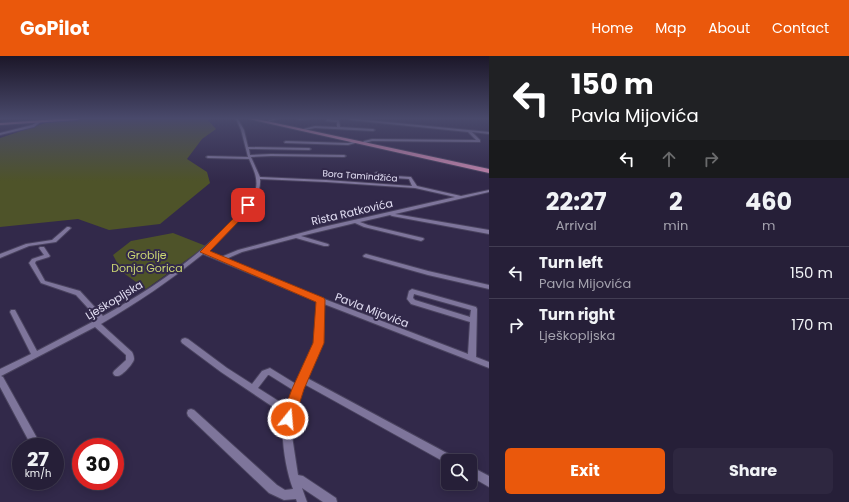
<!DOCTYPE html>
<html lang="en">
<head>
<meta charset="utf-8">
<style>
	body { margin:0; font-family:Poppins,sans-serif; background:#2e2740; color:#f1f3f6; height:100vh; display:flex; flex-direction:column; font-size:15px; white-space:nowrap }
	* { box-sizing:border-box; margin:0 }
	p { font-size:13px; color:#a4a2ae }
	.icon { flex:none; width:22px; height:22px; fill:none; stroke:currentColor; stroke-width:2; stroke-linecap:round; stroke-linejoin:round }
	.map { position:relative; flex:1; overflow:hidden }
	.side { display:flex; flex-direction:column; background:#261f38; width:360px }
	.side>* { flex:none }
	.banner { background:#202124; color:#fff; overflow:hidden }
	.tools { position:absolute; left:441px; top:398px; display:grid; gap:8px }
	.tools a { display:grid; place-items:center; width:36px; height:36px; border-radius:6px; background:#261f38; box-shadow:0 2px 10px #0003,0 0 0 1px #423d53; font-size:20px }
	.speed { position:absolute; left:12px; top:382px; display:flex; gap:8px; font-size:20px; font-weight:700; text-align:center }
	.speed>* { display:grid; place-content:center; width:52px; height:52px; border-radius:50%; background:#261f38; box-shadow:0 2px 10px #0003,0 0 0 1px #423d53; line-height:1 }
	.speed small { font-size:10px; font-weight:400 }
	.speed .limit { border:6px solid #d22; background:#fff; color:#111 }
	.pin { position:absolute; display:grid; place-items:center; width:34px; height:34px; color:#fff; margin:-17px; border-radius:8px; box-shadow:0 2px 6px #0006 }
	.me { position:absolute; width:44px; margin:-22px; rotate:17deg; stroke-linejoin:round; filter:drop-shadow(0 0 3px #0008) }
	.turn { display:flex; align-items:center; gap:14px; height:84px; padding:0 16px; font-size:18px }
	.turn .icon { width:52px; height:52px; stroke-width:2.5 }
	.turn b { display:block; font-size:28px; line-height:34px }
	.lanes { display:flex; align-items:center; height:38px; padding:0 16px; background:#0003; justify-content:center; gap:20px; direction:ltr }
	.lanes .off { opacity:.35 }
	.eta { display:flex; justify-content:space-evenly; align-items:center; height:68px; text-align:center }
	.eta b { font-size:24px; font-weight:700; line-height:28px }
	.cta { display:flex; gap:8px; margin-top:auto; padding:8px 16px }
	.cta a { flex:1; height:46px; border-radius:6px; background:#ea580c; color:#fff; font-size:16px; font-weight:700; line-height:46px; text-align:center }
	.cta a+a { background:#2e2740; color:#f1f3f6 }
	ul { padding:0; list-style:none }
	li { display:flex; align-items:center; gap:12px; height:52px; padding:0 16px; border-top:1px solid #423d53 }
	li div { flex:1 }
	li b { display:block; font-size:15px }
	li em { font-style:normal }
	header { display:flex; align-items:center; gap:24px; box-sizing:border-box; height:56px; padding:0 20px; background:#ea580c; color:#fff }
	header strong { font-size:19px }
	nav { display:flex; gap:22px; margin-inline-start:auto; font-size:14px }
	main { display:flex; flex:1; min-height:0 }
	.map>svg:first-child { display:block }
</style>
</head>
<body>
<header>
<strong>GoPilot</strong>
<nav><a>Home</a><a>Map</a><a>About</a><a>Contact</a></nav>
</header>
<main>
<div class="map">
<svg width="489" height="446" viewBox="0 0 489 446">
	<rect width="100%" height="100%" fill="#32294a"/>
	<path fill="#4e5329" d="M83,63H207L216,73L202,83L187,103L207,116L210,127L160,168L109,174L78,163L0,171V82L45,67Z
		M173,177L206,190L146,233L122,216L113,199L131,185Z"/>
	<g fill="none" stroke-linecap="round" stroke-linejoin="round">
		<defs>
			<path id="minor" d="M236,63H238L244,74L248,91L309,92L311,93L309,94L249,93L250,99L271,98L344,99L346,100L344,101L271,100L251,101L260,121L326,124L412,130L409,123L379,121H378L375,117L377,116L380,119L411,121L417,130L461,140L489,134V136L395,158L489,174V178L392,160L390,159L360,166L368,169L423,182L424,183L423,184L421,185L364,171L355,167L301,180L328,188L329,189L328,190H324L296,182L242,196L226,203L306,236L468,298L470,266L411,248L407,243L409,235L412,233L476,251L477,253L476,301L489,306V312L324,248L323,287L307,322L456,402L458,405H448V408L304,328L291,366L292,380L298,419L303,420L336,442L337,446H323L302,432L307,446H297L296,443L284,444L269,437L188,360L187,357L188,354L191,353L194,354L277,429L285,434L293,433C286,415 279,376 285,359L221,316L182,287L181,285L182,283L185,282L188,283L227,312L252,328L262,315L270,312L296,328L315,287L318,246L203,198C171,224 137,247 101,268L132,296C133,298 134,300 134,303C134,307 122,320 118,320C116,320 115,320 114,319L113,317L114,315L126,304V299L95,271L1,320L3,321L42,391H32L0,331V313L31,298L10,256L11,254H15L37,295L98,263L76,239L41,227L29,207L32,203L44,199L39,192L40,191H44L50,200L49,201L36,205L35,207L45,225L80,235L103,260C150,234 196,203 233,164C241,155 253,145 256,132C258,122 253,112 249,103L208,102L206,101L208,100L248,101L241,74ZM260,123L326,126L415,132L455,141L323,171L238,194L221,201L206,195C223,180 263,147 260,123ZM414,238L471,254L470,261L415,244L413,242ZM268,319H269L293,334L288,351L258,332Z
				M273,63H277L268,66L267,65Z
				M298,63H309L299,64Z
				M327,63L339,64L340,71L373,73L375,74L373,75L315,72L305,74L303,73L315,70L337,71V66L326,65Z
				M349,63H357L489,76V78L472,76L480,84V86H479L372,85L365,87L363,86L364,85L372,83L476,84L468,76L350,64Z
				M40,64L42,65L34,71L0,79V77L32,69Z
				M286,85L348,87L357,85L359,86L348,89L285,87L284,86Z
				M67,171H69L71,172L56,186L29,190L0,202V198L26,188L52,184Z
				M366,198L428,215L489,229V233L428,219L364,201L363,200L364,199Z
				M470,410L489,420V431L470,420Z"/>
			<path id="primary" d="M57,63H79L77,64L0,69V67Z
				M249,63H257L489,113V117Z"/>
		</defs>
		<use href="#minor" stroke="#4a435f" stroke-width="2"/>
		<use href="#primary" stroke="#4a435f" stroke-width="2"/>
		<use href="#minor" fill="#7e759b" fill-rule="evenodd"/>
		<use href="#primary" fill="#c485ac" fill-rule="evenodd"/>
	</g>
	<linearGradient id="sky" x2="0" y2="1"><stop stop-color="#1c1729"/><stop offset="0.5" stop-color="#49496b"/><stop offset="1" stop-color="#49496b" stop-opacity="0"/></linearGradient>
	<rect width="489" height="125" fill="url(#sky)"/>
	<path fill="#ea580c" stroke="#983908" d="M246,147L251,149L238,166L210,195L324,242L325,244L324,287L304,333L293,368L288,370L283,368L281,363L292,333L313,287L316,246L200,196L233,163Z"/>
	<g text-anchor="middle" stroke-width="4" stroke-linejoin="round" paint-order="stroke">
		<g font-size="9" fill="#e4e0f5" stroke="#32294a">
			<text transform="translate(360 120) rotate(4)" y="3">Bora Tamindžića</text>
		</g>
		<g font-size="11" fill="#e4e0f5" stroke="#32294a">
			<text transform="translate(352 156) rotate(-13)" y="4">Rista Ratkovića</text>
			<text transform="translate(114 244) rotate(-31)" y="4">Lješkopljska</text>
			<text transform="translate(372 254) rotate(21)" y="4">Pavla Mijovića</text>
		</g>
		<g font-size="11" fill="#ccd873" stroke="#32294a">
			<text x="147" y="203">Groblje<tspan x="147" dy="13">Donja Gorica</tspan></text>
		</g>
	</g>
</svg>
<div class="tools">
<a><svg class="icon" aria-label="search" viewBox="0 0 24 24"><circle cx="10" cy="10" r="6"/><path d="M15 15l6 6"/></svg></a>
</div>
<div class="speed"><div>27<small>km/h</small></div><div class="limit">30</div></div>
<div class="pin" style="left:248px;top:149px;background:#d93025"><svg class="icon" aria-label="arrive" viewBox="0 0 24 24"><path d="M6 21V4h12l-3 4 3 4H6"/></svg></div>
<svg class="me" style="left:288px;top:363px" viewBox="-20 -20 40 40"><circle r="17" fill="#ea580c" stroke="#fff" stroke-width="3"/><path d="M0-11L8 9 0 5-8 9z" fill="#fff"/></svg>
</div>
<section class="side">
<div class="banner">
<div class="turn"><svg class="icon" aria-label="left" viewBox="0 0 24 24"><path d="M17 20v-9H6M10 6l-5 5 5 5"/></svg><div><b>150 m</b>Pavla Mijovića</div></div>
<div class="lanes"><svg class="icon" aria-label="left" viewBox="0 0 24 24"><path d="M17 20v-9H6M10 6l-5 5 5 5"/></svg><svg class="icon off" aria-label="ahead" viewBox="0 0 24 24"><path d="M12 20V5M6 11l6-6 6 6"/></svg><svg class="icon off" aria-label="right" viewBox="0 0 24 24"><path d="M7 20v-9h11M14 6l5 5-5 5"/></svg></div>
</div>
<div class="eta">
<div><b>22:27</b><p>Arrival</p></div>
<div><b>2</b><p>min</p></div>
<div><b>460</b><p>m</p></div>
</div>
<ul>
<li><svg class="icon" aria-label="left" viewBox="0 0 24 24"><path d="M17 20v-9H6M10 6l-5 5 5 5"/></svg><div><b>Turn left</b><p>Pavla Mijovića</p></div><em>150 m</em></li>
<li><svg class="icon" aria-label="right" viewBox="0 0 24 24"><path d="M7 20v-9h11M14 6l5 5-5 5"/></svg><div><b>Turn right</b><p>Lješkopljska</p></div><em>170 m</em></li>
</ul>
<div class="cta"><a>Exit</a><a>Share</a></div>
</section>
</main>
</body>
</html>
